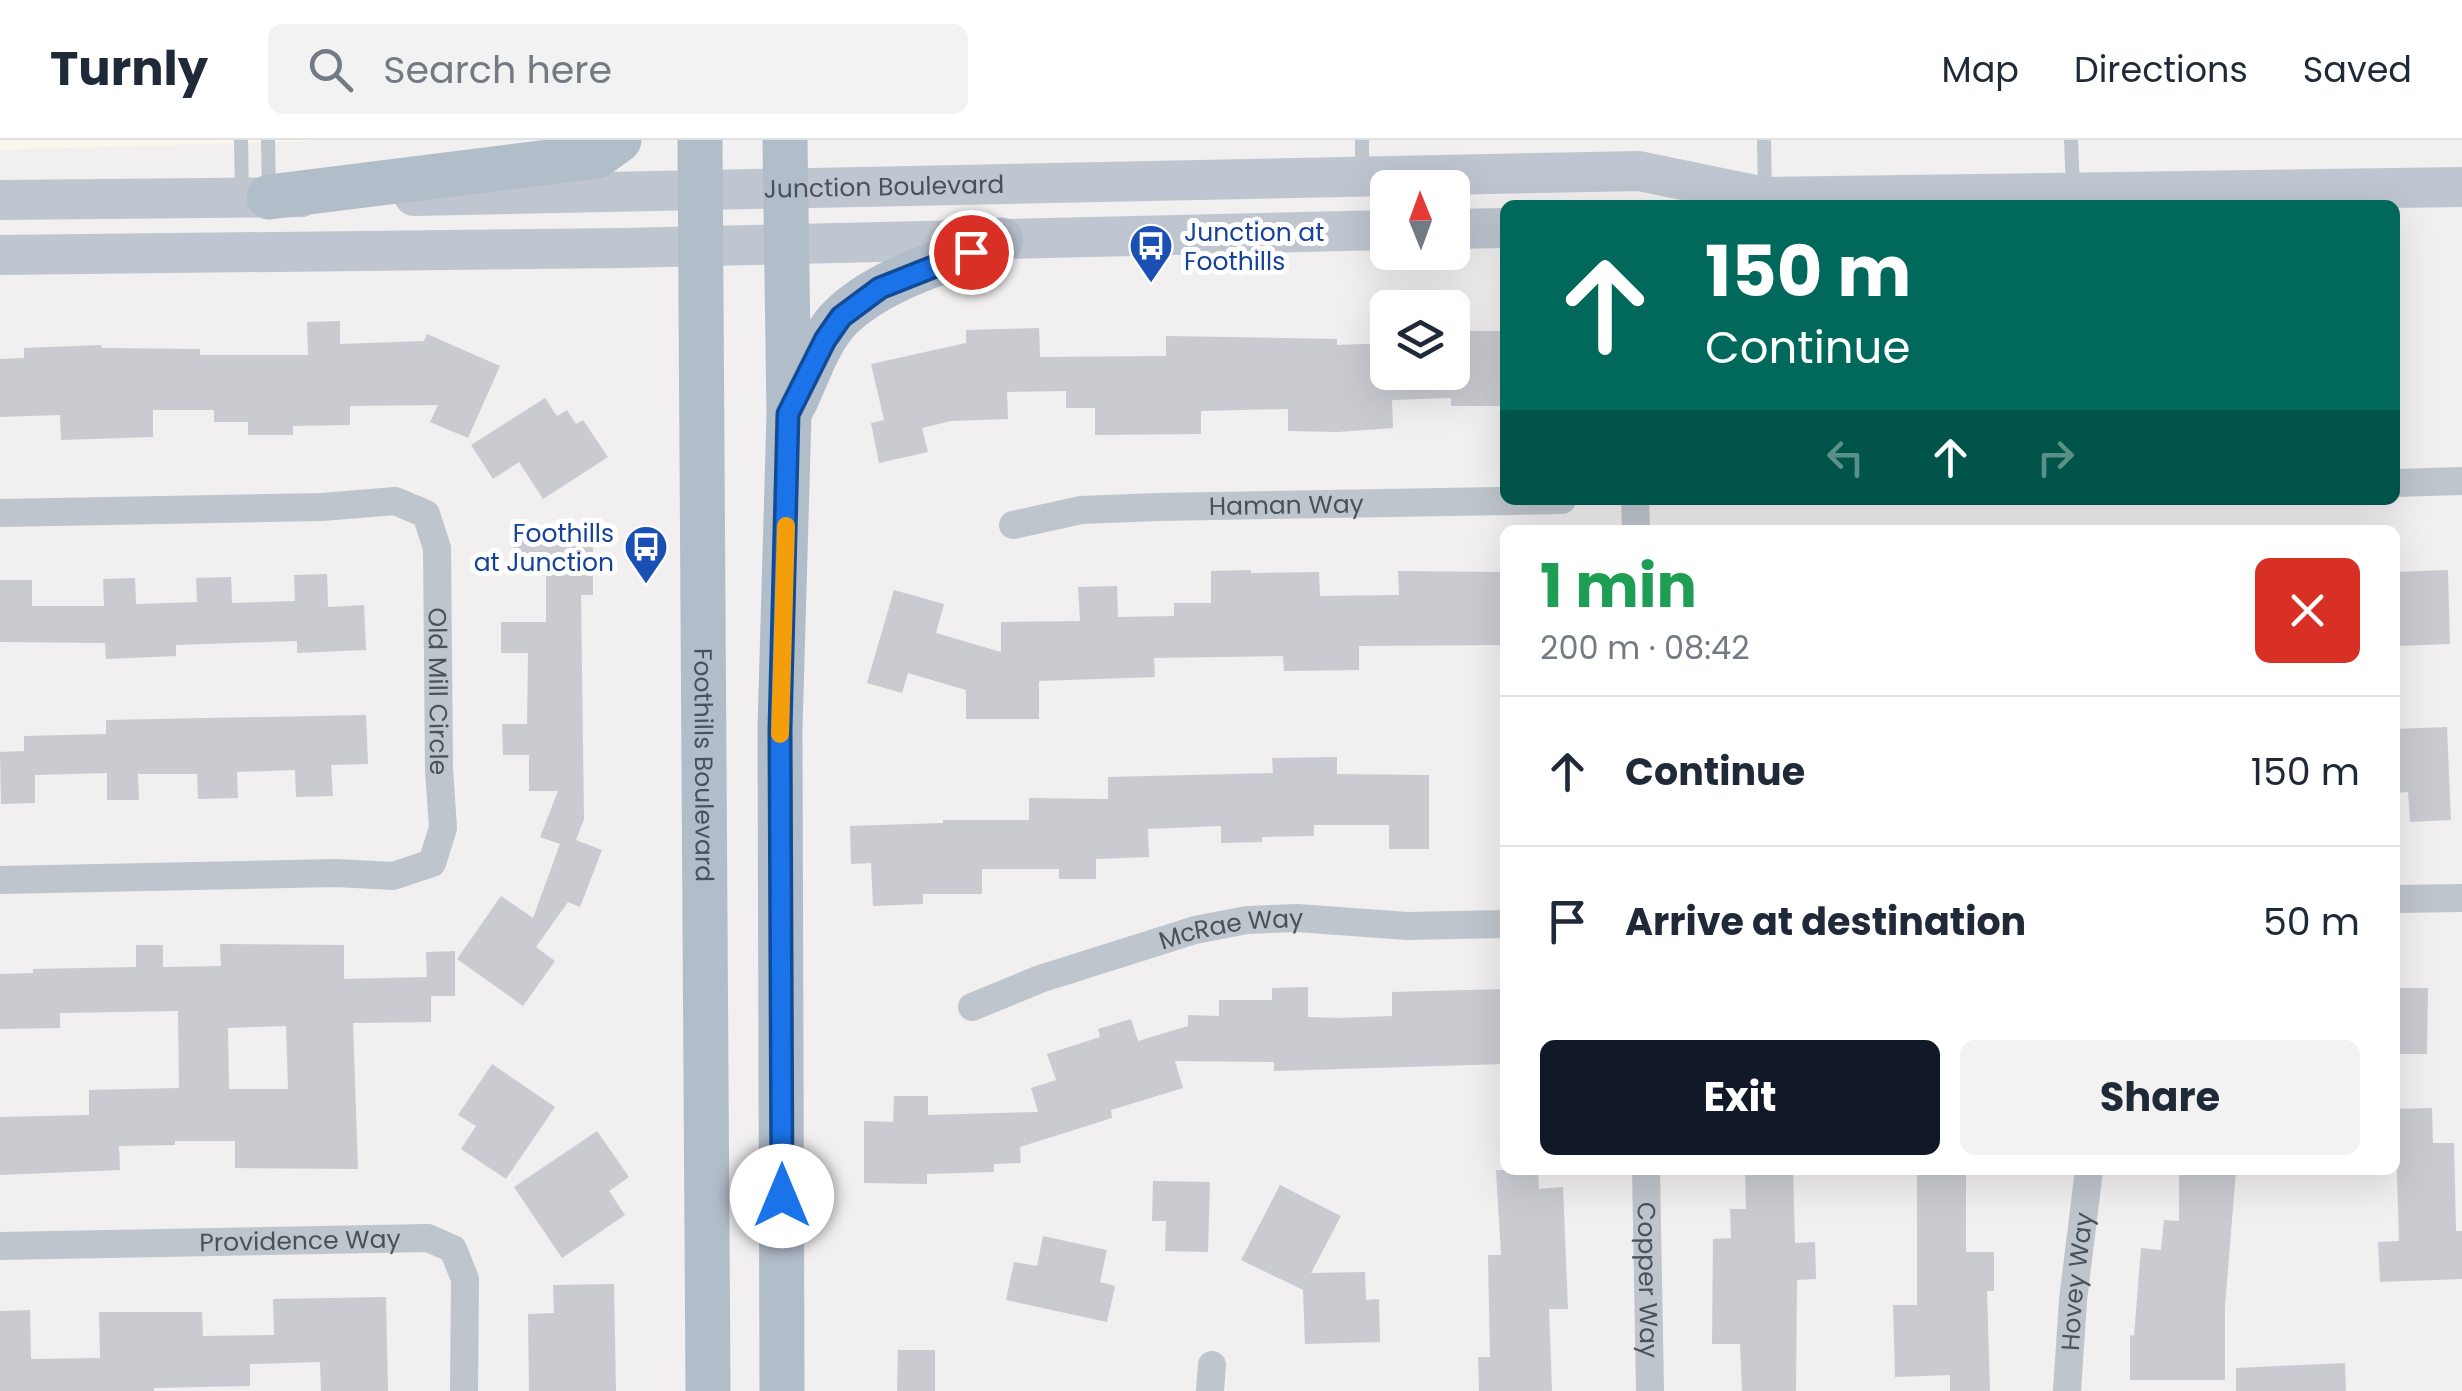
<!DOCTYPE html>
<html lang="en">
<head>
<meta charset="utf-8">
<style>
	body { margin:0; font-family:Poppins,sans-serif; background:#f2f2f3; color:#1f2937; height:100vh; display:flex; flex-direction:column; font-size:38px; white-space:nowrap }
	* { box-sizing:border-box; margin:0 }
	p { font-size:32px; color:#747a83 }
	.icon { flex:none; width:55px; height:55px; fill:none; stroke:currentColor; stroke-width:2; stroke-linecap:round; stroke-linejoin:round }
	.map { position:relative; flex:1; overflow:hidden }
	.side { position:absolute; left:1500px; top:385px; width:900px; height:650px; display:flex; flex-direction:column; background:#fff; border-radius:15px; box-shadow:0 10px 40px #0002 }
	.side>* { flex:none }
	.hud { position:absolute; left:1500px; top:60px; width:900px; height:305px; border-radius:15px; box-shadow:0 10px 40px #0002; background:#00695c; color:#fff; overflow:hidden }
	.needle { width:65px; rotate:359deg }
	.buttons { position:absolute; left:1370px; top:30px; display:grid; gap:20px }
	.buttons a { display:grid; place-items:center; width:100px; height:100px; border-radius:15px; background:#fff; box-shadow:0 10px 40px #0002; font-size:50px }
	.pin { position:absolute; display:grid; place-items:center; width:85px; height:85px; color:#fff; margin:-42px; border:5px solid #fff; border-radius:50%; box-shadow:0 2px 10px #0007 }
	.me { position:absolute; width:110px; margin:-55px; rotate:0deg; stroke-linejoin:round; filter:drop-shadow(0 0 8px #0008) }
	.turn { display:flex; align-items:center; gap:35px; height:210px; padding:0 40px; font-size:45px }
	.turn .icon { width:130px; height:130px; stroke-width:2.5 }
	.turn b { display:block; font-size:70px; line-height:85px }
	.lanes { display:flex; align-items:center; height:95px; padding:0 40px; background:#0003; justify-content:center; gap:50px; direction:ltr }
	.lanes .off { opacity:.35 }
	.round { display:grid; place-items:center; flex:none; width:105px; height:105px; border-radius:15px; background:#f2f2f3 }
	.headline { display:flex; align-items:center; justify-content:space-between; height:170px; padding:0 40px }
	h1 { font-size:60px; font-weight:700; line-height:75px; color:#1e9e55 }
	.button { display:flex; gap:20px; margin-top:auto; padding:20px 40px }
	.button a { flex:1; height:115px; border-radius:15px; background:#111827; color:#fff; font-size:40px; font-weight:700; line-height:115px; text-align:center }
	.button a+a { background:#f2f2f3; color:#1f2937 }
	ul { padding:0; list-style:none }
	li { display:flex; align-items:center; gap:30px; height:150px; padding:0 40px; border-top:2px solid #e0e1e3 }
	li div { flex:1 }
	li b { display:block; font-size:38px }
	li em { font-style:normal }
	header { display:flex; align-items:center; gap:60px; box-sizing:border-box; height:140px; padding:0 50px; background:#fff; border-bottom:2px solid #e0e1e3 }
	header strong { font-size:48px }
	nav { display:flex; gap:55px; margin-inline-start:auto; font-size:35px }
	.search { width:700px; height:90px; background:#f2f2f3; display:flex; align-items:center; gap:25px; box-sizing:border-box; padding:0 35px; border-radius:15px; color:#747a83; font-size:38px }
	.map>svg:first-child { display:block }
</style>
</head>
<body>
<header>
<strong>Turnly</strong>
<div class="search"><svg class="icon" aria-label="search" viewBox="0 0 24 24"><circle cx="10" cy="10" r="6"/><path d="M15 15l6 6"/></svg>Search here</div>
<nav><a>Map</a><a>Directions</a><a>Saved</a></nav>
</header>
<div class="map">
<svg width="2462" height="1251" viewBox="0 0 2462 1251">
	<rect width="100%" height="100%" fill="#f1efef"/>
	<path fill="#faf6ea" d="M0,0H311L312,1L0,10Z"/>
	<path fill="#c9cbd1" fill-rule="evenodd" d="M340,181V204L424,201L427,194L500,226L468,298L430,282L438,265L350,266V285L293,286V295H248V282H214V270H153V297L61,300L60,275L0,277V219L24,218V208L101,205L102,208L200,209V215H308L307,182Z
		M1039,188L1040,217L1166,216V196L1337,199V205L1388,203V232H1452V191H1505V266H1451V258L1392,260L1393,288L1338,292L1288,291V269L1201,271V294L1095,295V268H1066V251L1007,252L1008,279L951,281L922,288L928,312L879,323L871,283L884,280L871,224L966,203V190Z
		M545,258L557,276L567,270L576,284L583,280L608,317L543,359L519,322L493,339L471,305Z
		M514,387H568V401H593V455H581L584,679L576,700L602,710L580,767L568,762L536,807L555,821L523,866L457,819L501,756L533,778L560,704L540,697L558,651H529V615H503L502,584H527L528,513H501V482H546V422H514Z
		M1251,430V433L1319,432L1320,456L1399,455L1398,431L1505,432V505L1359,506V530L1284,531L1283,516L1154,518L1155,537L1039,541V579H966V550L908,533L902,553L867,543L894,450L944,464L936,493L1001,512V482L1080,481L1078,447L1117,446L1118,477L1174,476V463H1211V431Z
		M2448,430L2450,504L2395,506V432Z
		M327,434L328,467L364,465L366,510L297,513V501L176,505V516L106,519L105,503L0,502V440H32V466H104L103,439L135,438L136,464L197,462L196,438L231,437L232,463L295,461L294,435Z
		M366,575L368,624L331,625L333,656L296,657L295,630L237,632L238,658L198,659L197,634H138L139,660H107V633L35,635V663L1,664L0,612L24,611V596L106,594V580Z
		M2447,587L2451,680L2410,682L2408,652L2395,653V589Z
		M1337,617V634L1429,635V709H1389V685H1314V696L1262,697V702L1221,703V686L1148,689L1149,717L1096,719V739H1059V729H982V754H923V764L873,766L871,723L851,724L850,686L943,683V680H1029V658L1108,659V637L1273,633L1272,618Z
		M220,804L344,805V839L427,837L426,812L455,811V856H431V882L353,883L358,1029L235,1028V1001H175V1005L119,1006L120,1030L0,1035V977L89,975V950L179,948L178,871L60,873V888L0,889V834L33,833V829L136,827V805H163V827L221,826ZM286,886L288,949H229L228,888Z
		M1308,847V877L1338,878L1392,876V852L1505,849V924L1274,931V922L1175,921L1183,948L1111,970L1112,978L1020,1007L1021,1023L994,1024V1032L927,1034V1044L864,1043V981L893,982L894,956H928V975L1038,972L1031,948L1056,940L1047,914L1100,897L1098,889L1131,879L1138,901L1188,886V875L1219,876V860H1272V848Z
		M2395,848H2428L2427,914H2395Z
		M492,924L555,967L506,1039L461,1009L476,986L458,975Z
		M2432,968L2433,1003H2454L2456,1091H2462V1139L2380,1142L2378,1102L2399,1101L2395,969Z
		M597,991L629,1037L609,1051L625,1075L562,1118L514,1047Z
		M1496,1030H1538L1539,1049L1563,1047L1568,1169H1549L1552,1251H1479L1478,1217H1490L1488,1115H1501Z
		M1745,1030H1793L1795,1103L1815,1102L1816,1139L1797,1140L1796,1251H1742L1740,1204H1712L1713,1099L1731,1098L1730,1069H1746Z
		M1917,1030H1966V1112H1994V1151H1987L1990,1251H1950V1235L1895,1237L1893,1165H1917Z
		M2179,1030H2236L2225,1167V1240H2130V1195L2134,1196L2141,1108L2161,1110L2164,1080L2179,1081Z
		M1153,1041L1210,1042L1208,1112L1165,1111L1166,1081H1152Z
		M1280,1045L1341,1076L1311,1133L1365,1132L1366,1160L1379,1159L1380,1202L1305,1204L1303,1150L1241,1120Z
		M1043,1096L1107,1110L1100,1142L1115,1146L1107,1182L1006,1160L1014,1122L1037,1126Z
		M614,1144L616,1251H529L528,1174L554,1173L553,1145Z
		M386,1157L388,1251H321L320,1222L250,1224V1246L154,1248V1251H0V1171L30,1170L31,1219L100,1218L99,1172H202L203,1196L274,1195L273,1159Z
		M898,1210H935V1251H897Z
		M2345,1223L2346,1251H2236V1228Z"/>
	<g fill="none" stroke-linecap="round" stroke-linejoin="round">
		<path stroke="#bfc5cc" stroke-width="14" d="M241,0L242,54
			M268,0L269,51
			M1764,0L1765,54
			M2071,0L2073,49
			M1362,34V0"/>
		<g stroke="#bfc5cc" stroke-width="28">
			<path d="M2395,343L2462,341"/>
			<path d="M1635,360L1636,390"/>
			<path id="s1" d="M0,373L322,367L395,361L426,374L437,408L439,629L443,688L432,723L393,736L336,733L0,740"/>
			<path id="s2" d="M1013,385L1081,370L1158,367L1562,360"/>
			<path d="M2395,759L2462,758"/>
			<path id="s3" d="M972,867L1040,839L1195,790L1247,780L1297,778L1407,786L1505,784"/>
			<path id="s4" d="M1646,1030L1650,1251"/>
			<path id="s5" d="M0,1106L428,1098L453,1109L465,1139L464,1251"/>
			<path d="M1210,1251L1212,1225"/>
			<path id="s6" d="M2067,1251L2073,1160L2089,1030"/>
		</g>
		<g stroke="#bfc6d0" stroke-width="40">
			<path id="s7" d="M414,56L1639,31L1765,57L2462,47"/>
			<path d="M0,60L301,57"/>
			<path d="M1452,89L1505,88"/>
			<path d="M0,115L623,108L1388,90"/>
		</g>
		<g stroke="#b2bdca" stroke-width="45">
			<path id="s8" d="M700,0L708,1251"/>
			<path d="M269,57L597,16L619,0"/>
			<path d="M794,264C808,235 819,198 842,176C884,136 949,121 1001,100"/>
			<path d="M782,1251L780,589L789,274L785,0"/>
		</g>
	</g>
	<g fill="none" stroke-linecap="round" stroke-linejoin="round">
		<defs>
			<path id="route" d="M782,1056L780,589L788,274L825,200L841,177L880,148L971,112"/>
		</defs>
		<use href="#route" stroke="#114b97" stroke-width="25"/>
		<use href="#route" stroke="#1a73e8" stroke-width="18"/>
		<path stroke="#f59e0b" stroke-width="18" d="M780,594L786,386"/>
	</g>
	<defs>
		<symbol id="bus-pin" viewBox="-11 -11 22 30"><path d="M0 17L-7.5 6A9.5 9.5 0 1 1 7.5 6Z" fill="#1a4fb4" stroke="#fff"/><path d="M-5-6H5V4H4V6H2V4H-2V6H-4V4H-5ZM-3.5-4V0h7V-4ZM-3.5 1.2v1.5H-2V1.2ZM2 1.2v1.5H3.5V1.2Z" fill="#fff"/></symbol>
	</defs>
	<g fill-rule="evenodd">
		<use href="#bus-pin" x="1126" y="81" width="50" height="68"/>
		<use href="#bus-pin" x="621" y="382" width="50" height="68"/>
	</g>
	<g text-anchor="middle" stroke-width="10" stroke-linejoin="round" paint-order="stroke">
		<g font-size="25" fill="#49515a" stroke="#fff">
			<text dy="9" stroke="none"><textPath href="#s7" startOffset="470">Junction Boulevard</textPath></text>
			<text dy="9" stroke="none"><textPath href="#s2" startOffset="275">Haman Way</textPath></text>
			<text dy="9" stroke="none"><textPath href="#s1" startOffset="608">Old Mill Circle</textPath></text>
			<text dy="9" stroke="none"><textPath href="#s8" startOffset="625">Foothills Boulevard</textPath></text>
			<text dy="9" stroke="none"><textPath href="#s3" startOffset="272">McRae Way</textPath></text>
			<text dy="9" stroke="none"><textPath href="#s5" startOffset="300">Providence Way</textPath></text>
			<text dy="9" stroke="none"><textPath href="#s4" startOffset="110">Copper Way</textPath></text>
			<text dy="9" stroke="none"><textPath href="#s6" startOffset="110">Hovey Way</textPath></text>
		</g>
		<g font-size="25" fill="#164399" stroke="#fff" text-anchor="start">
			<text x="1184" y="101">Junction at<tspan x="1184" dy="29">Foothills</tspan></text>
			<text x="614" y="402" text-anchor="end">Foothills<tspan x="614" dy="29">at Junction</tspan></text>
		</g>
	</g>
</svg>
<div class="buttons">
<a><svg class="needle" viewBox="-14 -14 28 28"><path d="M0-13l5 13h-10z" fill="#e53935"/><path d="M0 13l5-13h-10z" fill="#747a83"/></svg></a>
<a><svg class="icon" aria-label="layers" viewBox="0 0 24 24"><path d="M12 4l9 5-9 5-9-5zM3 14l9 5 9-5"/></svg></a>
</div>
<div class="pin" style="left:971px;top:112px;background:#d93025"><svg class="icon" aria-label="arrive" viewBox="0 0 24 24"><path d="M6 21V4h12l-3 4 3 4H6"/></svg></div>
<svg class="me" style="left:782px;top:1056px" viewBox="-20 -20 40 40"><circle r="19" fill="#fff"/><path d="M0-13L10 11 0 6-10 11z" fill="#1a73e8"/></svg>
<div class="hud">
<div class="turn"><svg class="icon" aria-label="ahead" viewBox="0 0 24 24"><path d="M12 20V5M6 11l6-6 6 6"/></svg><div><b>150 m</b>Continue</div></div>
<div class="lanes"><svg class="icon off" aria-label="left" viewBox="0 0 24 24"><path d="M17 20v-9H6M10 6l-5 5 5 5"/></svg><svg class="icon" aria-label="ahead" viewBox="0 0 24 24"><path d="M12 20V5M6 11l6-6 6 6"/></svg><svg class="icon off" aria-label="right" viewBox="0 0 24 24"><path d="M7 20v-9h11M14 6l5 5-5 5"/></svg></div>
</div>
<section class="side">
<div class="headline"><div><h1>1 min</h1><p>200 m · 08:42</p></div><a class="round" style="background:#d93025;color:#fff"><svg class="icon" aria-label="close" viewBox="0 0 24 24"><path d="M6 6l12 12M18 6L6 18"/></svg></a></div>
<ul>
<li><svg class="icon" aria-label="ahead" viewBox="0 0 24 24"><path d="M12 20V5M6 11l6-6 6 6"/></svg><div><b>Continue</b></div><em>150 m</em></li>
<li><svg class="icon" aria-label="arrive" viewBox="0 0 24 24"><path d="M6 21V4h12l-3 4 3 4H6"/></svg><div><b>Arrive at destination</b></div><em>50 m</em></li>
</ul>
<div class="button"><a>Exit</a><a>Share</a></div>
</section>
</div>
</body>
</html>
